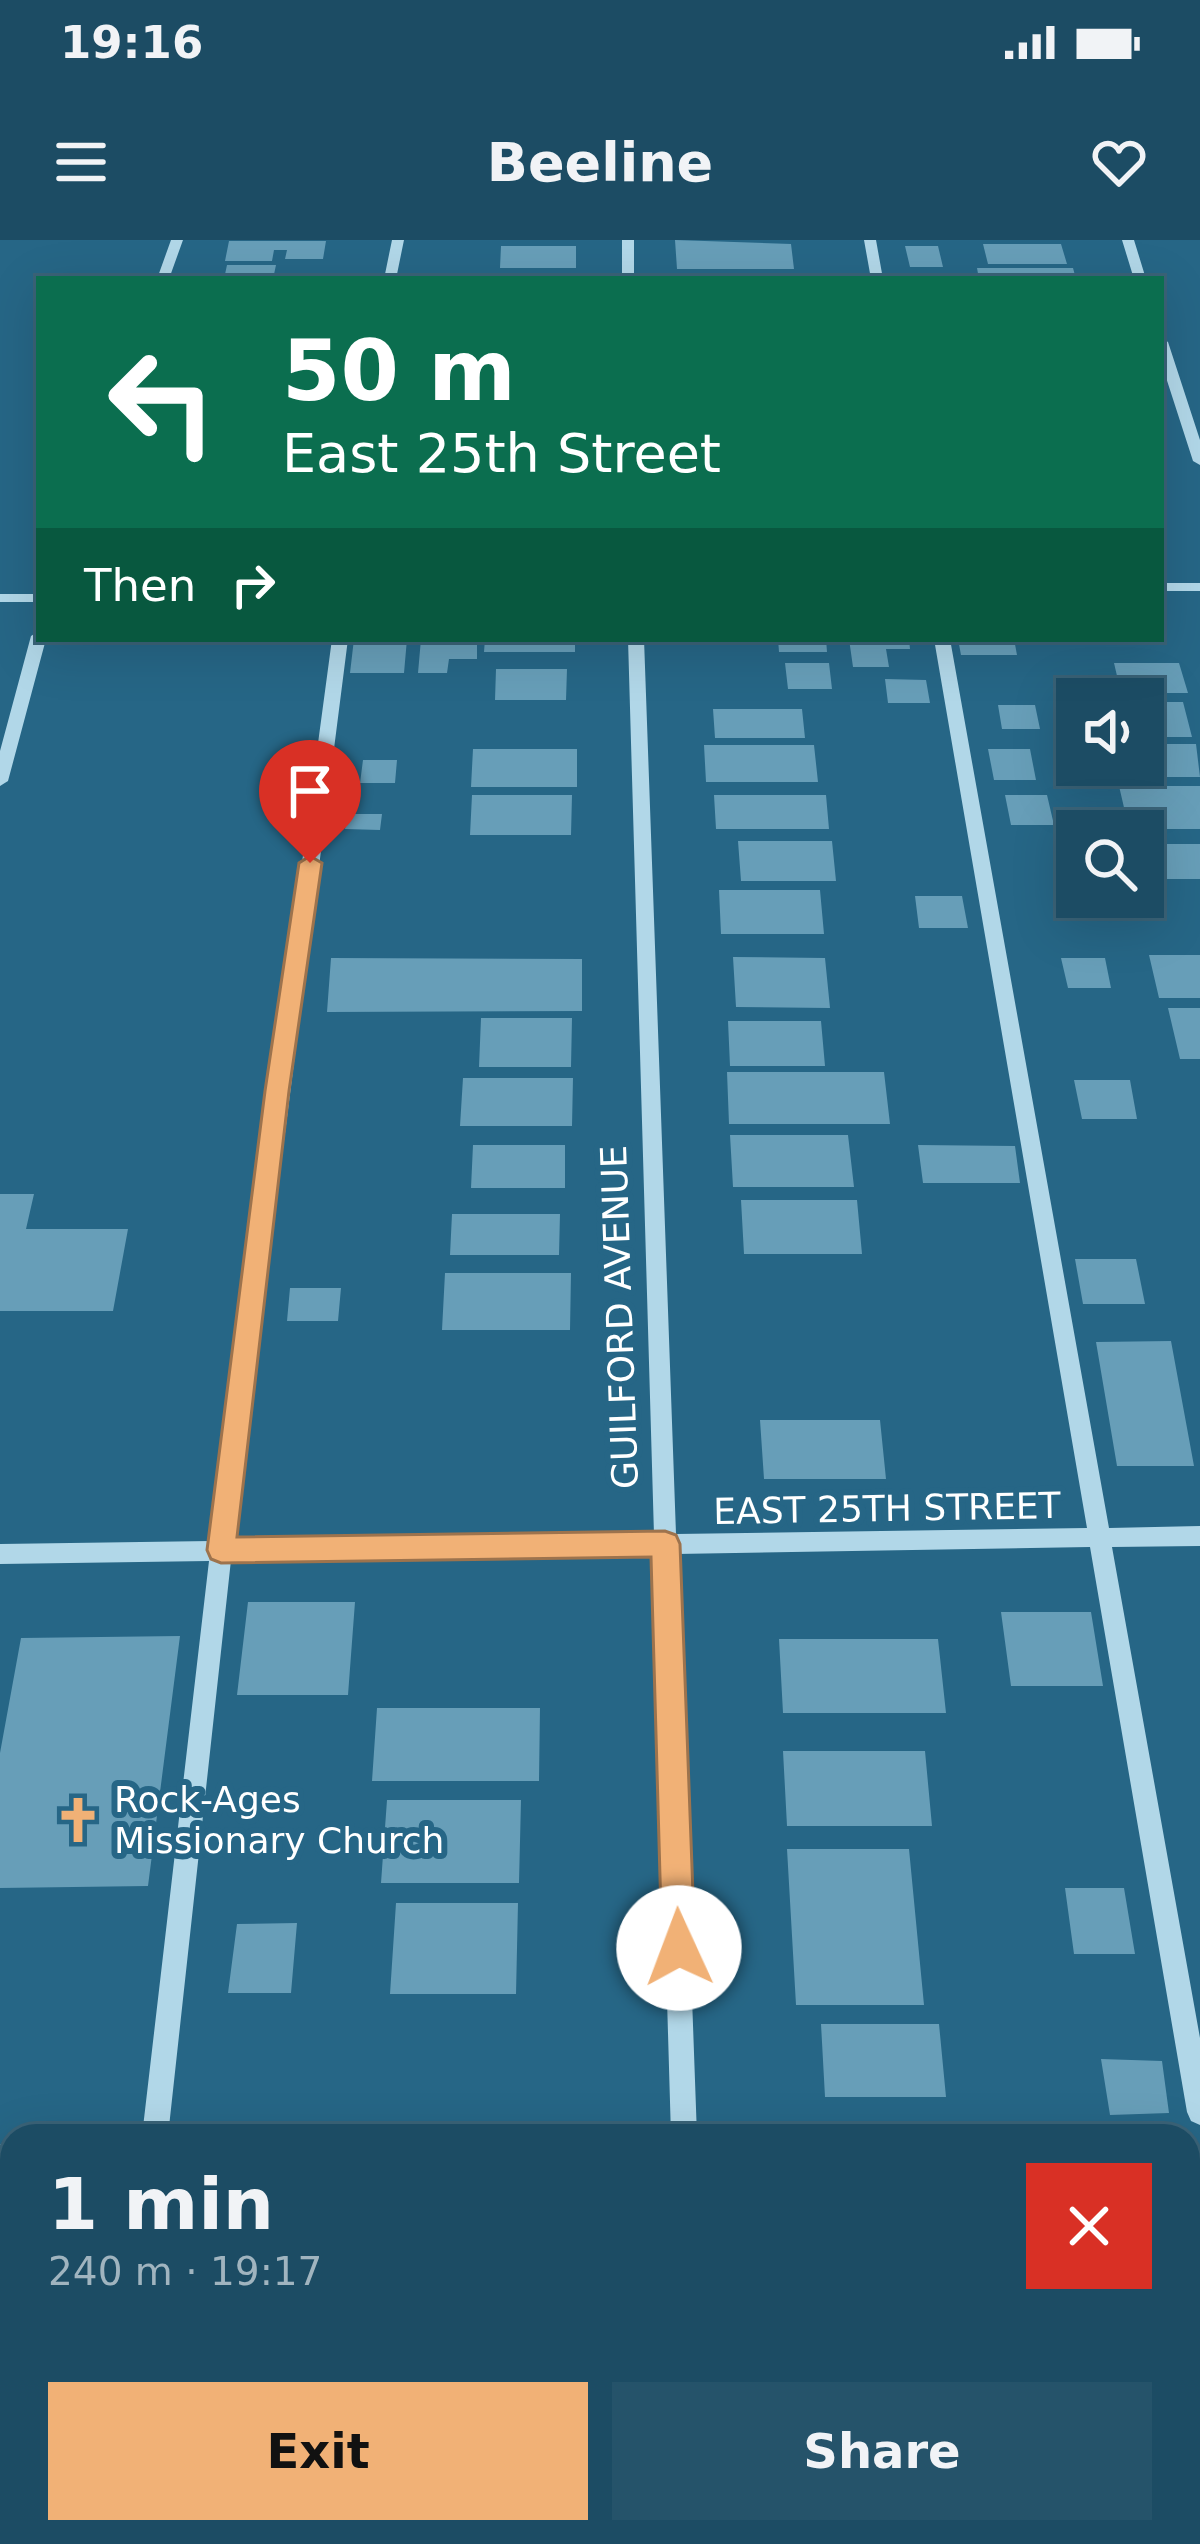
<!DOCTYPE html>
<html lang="en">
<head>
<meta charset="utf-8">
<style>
	body { margin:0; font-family:"DejaVu Sans",sans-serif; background:#25536a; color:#f1f3f6; height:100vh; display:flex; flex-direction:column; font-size:45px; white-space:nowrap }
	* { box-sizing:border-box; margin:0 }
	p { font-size:39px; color:#a0b4bf }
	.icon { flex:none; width:66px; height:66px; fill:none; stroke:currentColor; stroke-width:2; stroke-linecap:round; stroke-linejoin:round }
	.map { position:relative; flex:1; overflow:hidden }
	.details { position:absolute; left:0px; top:1884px; width:1200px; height:420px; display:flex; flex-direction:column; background:#1c4c64; border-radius:36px 36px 0 0; box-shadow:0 12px 48px #0002,0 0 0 3px #3a6378 }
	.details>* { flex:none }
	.guide { position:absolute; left:36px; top:36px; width:1128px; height:366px; border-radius:0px; box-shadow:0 12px 48px #0002,0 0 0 3px #3a6378; background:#0b6e4f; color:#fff; overflow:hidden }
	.controls { position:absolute; left:1056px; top:438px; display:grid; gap:24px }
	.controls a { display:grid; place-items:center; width:108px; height:108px; border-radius:0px; background:#1c4c64; box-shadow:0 12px 48px #0002,0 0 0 3px #3a6378; font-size:60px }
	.pin { position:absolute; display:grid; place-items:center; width:102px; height:102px; color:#fff; margin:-123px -51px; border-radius:50% 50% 50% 0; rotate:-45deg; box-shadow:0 0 12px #0007 }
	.pin .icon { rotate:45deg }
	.me { position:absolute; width:132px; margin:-66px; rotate:358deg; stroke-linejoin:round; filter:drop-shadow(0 0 9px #0008) }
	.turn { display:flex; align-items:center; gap:42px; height:252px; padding:0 48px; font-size:54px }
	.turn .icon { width:156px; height:156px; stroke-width:2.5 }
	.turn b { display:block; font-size:84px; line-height:102px }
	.then { display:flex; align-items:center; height:114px; padding:0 48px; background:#0003; gap:24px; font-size:45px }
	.round { display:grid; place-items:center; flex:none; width:126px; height:126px; border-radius:0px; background:#25536a }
	.headline { display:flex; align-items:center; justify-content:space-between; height:204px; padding:0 48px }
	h1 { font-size:72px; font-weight:700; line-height:90px }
	.action { display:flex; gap:24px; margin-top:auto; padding:24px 48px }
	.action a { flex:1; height:138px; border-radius:0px; background:#f1b176; color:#111; font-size:48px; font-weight:700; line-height:138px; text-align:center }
	.action a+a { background:#25536a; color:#f1f3f6 }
	.status { display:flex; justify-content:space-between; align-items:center; height:84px; padding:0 60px; background:#1c4c64; direction:ltr }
	.status svg { height:33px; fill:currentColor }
	header { display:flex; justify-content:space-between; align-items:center; height:156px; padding:0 48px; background:#1c4c64; font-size:54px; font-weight:700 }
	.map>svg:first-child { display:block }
</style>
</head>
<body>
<div class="status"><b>19:16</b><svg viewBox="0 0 49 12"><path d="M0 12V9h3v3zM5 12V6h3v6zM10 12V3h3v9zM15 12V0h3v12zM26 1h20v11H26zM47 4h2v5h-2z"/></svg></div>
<header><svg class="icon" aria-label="menu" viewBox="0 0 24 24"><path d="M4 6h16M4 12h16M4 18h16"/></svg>Beeline<svg class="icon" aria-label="heart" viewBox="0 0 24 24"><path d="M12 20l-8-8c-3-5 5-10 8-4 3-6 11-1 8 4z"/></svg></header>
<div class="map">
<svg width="1200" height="2304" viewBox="0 0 1200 2304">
	<rect width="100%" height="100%" fill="#266686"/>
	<path fill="#679eb8" d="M675,0L791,4L794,29H677Z
		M229,1H326L323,19H285L287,10H274L272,21H225Z
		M983,4H1061L1067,24H988Z
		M501,6H576V28H500Z
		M905,6H938L943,27H910Z
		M227,25H276L273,39H224Z
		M977,28H1073L1076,39H979Z
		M500,33H576V39H500Z
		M354,399H407L404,433H350Z
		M421,399H477V419H449L447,433H418Z
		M485,399H575V412H484Z
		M778,399H826L827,412H779Z
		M849,399H909L910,409H886L889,427H853Z
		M958,399H1014L1017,415H961Z
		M785,423H829L832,449H788Z
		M1114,423H1179L1188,453H1121Z
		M496,429H567L566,460H495Z
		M885,439L926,440L930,463H888Z
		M1143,462H1183L1192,497H1143Z
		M998,465H1035L1040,489H1002Z
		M713,469H802L805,498H715Z
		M1143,504H1196L1200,537H1113L1110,525H1143Z
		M704,505H814L818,542H706Z
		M473,509H577V547H471Z
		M988,509H1030L1036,540H994Z
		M363,520H397L395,543H360Z
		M1119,546H1200V589H1129Z
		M472,555H572L571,595H470Z
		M714,555H826L829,589H716Z
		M1005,555H1047L1054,585H1011Z
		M347,574H382L380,590L345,589Z
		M738,601H832L836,641H741Z
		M1143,604H1200V639H1144Z
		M719,650H820L824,694H721Z
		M915,656H962L968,688H919Z
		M1149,715H1200V758H1159Z
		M733,717L825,718L830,768L736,767Z
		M331,718L582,719V771L327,772Z
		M1061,718H1105L1111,748H1068Z
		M1168,768H1200V819H1180Z
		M481,778H572L571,827H479Z
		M728,781H821L825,826H730Z
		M727,832H884L890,884H729Z
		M463,838H573L572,886H460Z
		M1074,840H1130L1137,879H1082Z
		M730,895H848L854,947H733Z
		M473,905H565V948H471Z
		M918,905L1015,906L1020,943H923Z
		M0,954H34L26,989H128L113,1071H0Z
		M741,960H857L862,1014H744Z
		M452,974H560L559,1015H450Z
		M1075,1019H1136L1145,1064H1083Z
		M445,1033H571L570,1090H442Z
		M290,1048H341L338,1081H287Z
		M1171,1101L1194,1226H1117L1096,1102Z
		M760,1180H880L886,1239H764Z
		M248,1362H355L348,1455H237Z
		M1001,1372H1091L1103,1446H1011Z
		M180,1396L148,1646L0,1648V1513L21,1398Z
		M779,1399H938L946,1473H783Z
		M377,1468H540L539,1541H372Z
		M783,1511H925L932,1586H787Z
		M387,1560H521L519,1643H381Z
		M787,1609H909L924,1765H796Z
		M1065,1648H1124L1135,1714H1074Z
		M396,1663H518L516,1754H390Z
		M297,1683L291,1753H228L237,1684Z
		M821,1784H939L946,1857H825Z
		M1101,1819L1162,1821L1169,1873L1110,1875Z
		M0,1904H12V2291H0Z"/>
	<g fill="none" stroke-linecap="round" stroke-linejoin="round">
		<path fill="#b1d7e8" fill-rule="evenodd" d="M171,0H183L169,39H157Z
			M392,0H404L396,39H384Z
			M622,0H634V39H622Z
			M864,0H876L883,39H871Z
			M1122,0H1134L1146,39H1134Z
			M1161,98L1168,102L1200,200V225L1193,221L1161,122Z
			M1161,343H1200V351H1161Z
			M0,354H39V362H0Z
			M39,391V399H46L8,541L0,546V511L31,396Z
			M332,399H348L233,1301L654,1295L628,399H644L676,1294L1087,1288L934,399H950L1109,1288L1200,1286V1306L1112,1307L1200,1798V1885L1191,1881L1187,1872L1090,1307L676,1314L697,1896H671L654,1314L231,1320L168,1896H142L209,1321L0,1324V1304L211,1301Z
			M91,2292H121L120,2304H90Z
			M682,2292H712V2304H682Z"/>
	</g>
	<path fill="#f1b176" stroke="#9d734d" stroke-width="3" d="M310,616L322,623L289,851L237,1297L665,1291L676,1295L680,1304L695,1708L690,1720L679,1725L667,1720L662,1708L651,1317L221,1323L211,1319L207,1310L265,851L299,623Z"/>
	<defs>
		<symbol id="church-bare" viewBox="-9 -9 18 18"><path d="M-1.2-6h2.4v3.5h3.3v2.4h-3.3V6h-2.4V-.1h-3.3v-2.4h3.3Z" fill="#f1b176" stroke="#266686" stroke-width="2.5" paint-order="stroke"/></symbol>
	</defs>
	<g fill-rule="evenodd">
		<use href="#church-bare" x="45" y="1547" width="66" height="66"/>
	</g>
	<g text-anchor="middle" stroke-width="12" stroke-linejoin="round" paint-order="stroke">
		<g font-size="36" fill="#fff" stroke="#266686">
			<text transform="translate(619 1077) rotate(-92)" y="13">GUILFORD AVENUE</text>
			<text transform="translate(887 1268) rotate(-1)" y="13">EAST 25TH STREET</text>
		</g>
		<g font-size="36" fill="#fff" stroke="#266686" text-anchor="start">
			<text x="114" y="1572">Rock-Ages<tspan x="114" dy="41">Missionary Church</tspan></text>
		</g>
	</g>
</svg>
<div class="controls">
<a><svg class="icon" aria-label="sound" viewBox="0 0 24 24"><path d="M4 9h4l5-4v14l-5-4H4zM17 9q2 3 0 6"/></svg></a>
<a><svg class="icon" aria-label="search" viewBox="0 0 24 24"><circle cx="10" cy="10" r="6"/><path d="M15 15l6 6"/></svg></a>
</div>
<div class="pin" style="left:310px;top:623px;background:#d93025"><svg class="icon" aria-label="arrive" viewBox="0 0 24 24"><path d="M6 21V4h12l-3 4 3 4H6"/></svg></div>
<svg class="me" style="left:679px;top:1708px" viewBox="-20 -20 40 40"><circle r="19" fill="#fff"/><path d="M0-13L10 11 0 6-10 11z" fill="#f1b176"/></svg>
<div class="guide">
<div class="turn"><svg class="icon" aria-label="left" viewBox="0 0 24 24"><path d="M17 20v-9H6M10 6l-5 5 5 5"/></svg><div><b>50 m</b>East 25th Street</div></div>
<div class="then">Then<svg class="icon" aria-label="right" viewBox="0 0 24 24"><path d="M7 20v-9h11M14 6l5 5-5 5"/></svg></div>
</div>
<section class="details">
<div class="headline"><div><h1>1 min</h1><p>240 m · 19:17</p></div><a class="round" style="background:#d93025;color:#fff"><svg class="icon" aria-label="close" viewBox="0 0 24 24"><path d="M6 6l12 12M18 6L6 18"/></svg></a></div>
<div class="action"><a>Exit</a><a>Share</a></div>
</section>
</div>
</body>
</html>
